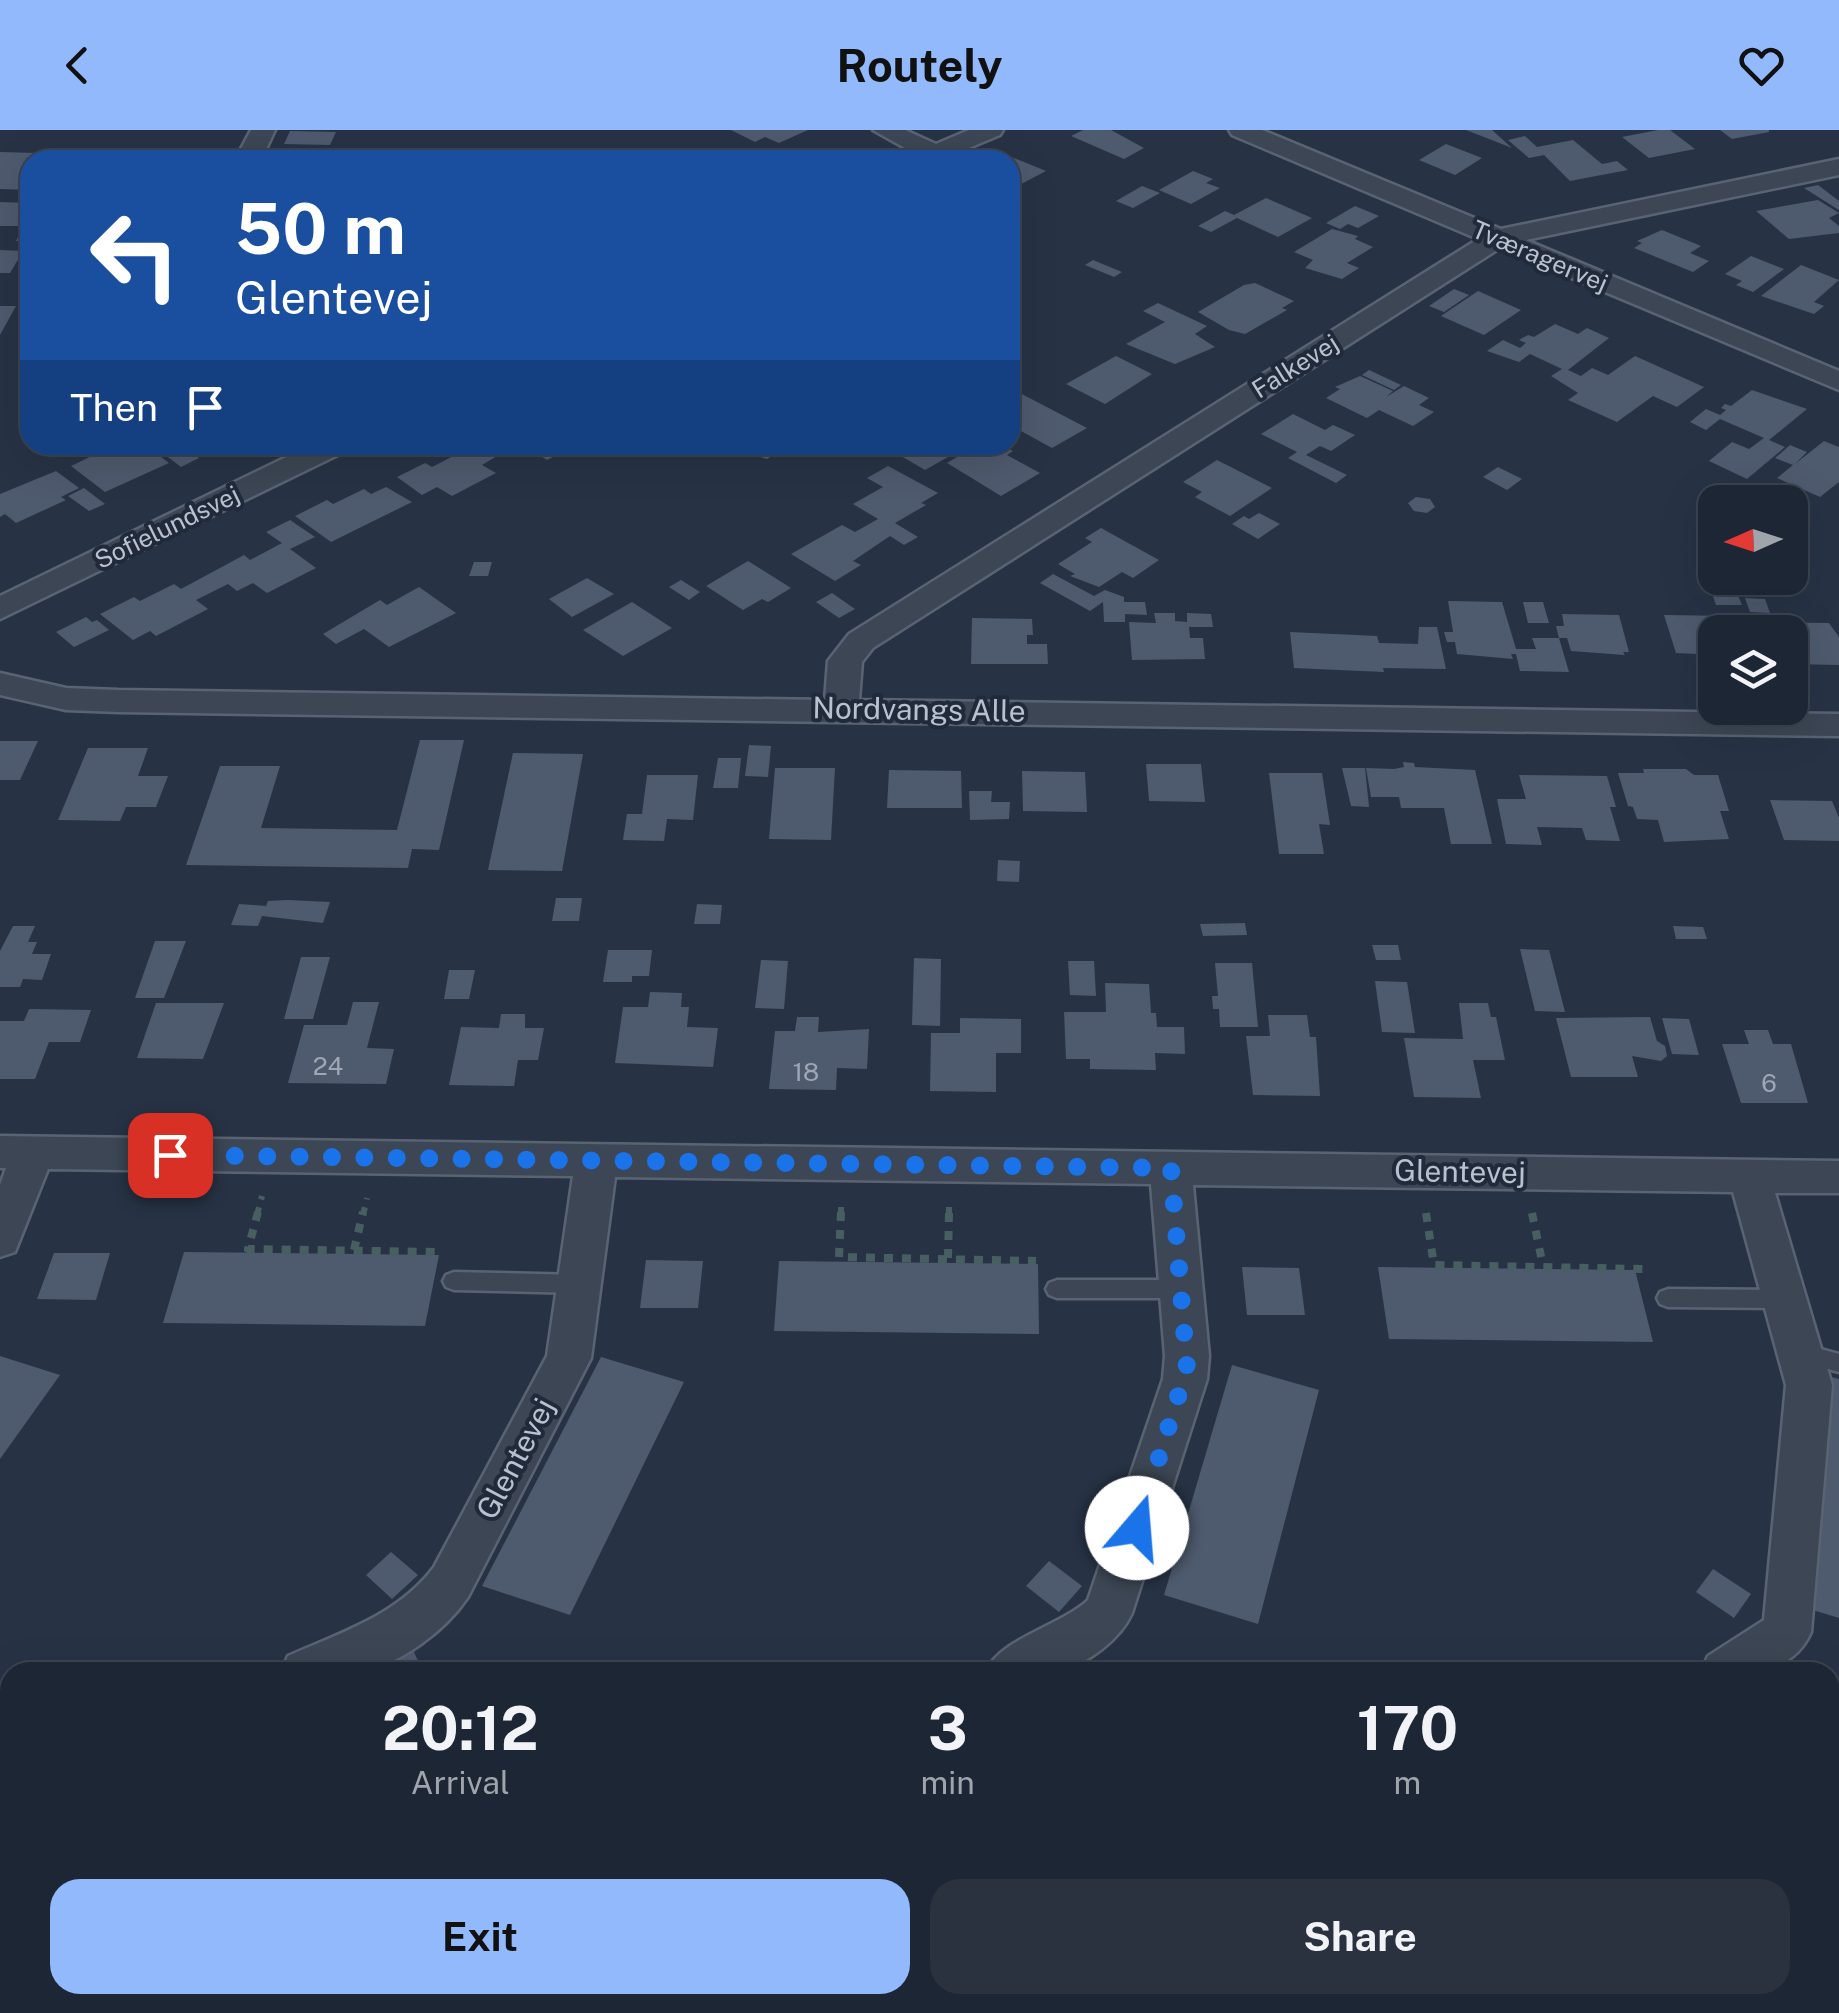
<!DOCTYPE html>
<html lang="en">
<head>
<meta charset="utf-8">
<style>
	body { margin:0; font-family:"Public Sans",sans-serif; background:#2a3240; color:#f1f3f6; height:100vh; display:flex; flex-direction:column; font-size:38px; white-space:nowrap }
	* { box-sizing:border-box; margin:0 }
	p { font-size:32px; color:#a0a5ac }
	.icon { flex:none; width:55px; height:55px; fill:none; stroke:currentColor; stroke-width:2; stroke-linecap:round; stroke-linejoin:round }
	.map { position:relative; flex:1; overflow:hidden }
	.panel { position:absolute; left:0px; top:1532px; width:1840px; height:352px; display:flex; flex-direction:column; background:#1d2634; border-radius:30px 30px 0 0; box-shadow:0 10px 40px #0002,0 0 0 2px #3b434f }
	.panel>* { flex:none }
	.hud { position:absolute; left:20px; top:20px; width:1000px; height:305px; border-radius:30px; box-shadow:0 10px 40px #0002,0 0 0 2px #3b434f; background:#1a4fa0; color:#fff; overflow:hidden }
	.needle { width:65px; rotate:267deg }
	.tools { position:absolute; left:1698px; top:355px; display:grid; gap:20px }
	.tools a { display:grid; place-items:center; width:110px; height:110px; border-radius:20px; background:#1d2634; box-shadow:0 10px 40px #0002,0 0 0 2px #3b434f; font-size:50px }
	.pin { position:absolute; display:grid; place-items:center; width:85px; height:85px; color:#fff; margin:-42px; border-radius:20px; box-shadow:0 5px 15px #0006 }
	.me { position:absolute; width:110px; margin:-55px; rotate:18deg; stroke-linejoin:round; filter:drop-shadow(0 0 8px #0008) }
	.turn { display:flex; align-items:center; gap:35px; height:210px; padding:0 50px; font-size:45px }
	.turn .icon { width:130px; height:130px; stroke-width:2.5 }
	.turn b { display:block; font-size:70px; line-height:85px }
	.then { display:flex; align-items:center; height:95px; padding:0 50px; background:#0003; gap:20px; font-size:38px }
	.eta { display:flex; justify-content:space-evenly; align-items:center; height:170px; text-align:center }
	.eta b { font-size:60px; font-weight:700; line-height:70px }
	.primary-button { display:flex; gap:20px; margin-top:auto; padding:20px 50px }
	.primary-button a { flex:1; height:115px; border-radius:30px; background:#91b9fb; color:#111; font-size:40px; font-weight:700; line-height:115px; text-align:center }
	.primary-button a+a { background:#2a3240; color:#f1f3f6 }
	header { display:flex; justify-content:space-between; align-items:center; height:130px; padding:0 50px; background:#91b9fb; color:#111; font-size:45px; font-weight:700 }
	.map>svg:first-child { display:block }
</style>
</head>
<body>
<header><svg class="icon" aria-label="back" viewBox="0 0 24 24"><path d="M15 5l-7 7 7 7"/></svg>Routely<svg class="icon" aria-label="heart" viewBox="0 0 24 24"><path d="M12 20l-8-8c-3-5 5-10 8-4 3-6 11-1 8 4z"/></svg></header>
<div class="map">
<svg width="1839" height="1883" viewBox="0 0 1839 1883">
	<rect width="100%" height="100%" fill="#273345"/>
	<path fill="#4e5a6e" d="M731,0H808L779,13L765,7L755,12Z
		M1083,0H1111L1144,18L1124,29L1071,6Z
		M1466,0H1492L1512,18Z
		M1658,0H1670L1695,19L1649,28L1622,7Z
		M1720,0H1769V2L1732,9Z
		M290,1L336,2L330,15L284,14Z
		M1525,6L1537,17L1573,10L1602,34L1617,31L1628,40L1570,51L1544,25L1529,28L1508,10Z
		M1446,14L1482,28L1455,45L1419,30Z
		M458,19L483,20L479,30H454Z
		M0,22L38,23L30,30V60L0,59Z
		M79,22L129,23L126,29L74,30Z
		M278,23L327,24L324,30H274Z
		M1014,28L1046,41L1010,60V30Z
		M1193,41L1213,49L1206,53L1220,58L1191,74L1159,60Z
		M1818,55L1839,71V80L1804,58Z
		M1142,56L1160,63L1133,78L1116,71Z
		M1266,68L1312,88L1278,107L1237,88L1211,102L1198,96L1225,81L1234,85Z
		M1818,70L1839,83L1829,88L1839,96V103L1789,109L1756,81Z
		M0,72L30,73V111H16L24,96H0Z
		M1355,76L1379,86L1358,98L1348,94L1340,99L1326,93Z
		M1332,99L1358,106L1355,109L1373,117L1347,133L1359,138L1342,149L1305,138L1313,130L1294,122Z
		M1662,100L1701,116L1690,123L1709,131L1693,142L1634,118L1642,113L1637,111Z
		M0,120L23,121L10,143H0Z
		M1751,126L1784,139L1753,162L1736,155L1742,151L1725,144Z
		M1093,130L1122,142L1114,147L1085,135Z
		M1801,135L1839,150L1814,172L1824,176L1814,184L1761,166Z
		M1255,153L1294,171L1282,178L1287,180L1245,204L1229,200L1198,182L1244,155Z
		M1454,159L1469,165L1444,182L1429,176Z
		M1478,161L1521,180L1484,205L1441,186Z
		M1158,173L1207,196L1195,204L1215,217L1175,234L1126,214L1165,192L1143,181Z
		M0,176H16L0,205Z
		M1555,194L1578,204L1587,198L1609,208L1568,240L1581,246L1592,238L1608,245L1635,226L1704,257L1677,277L1653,266L1617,292L1568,270L1578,263L1551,246L1562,239L1530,224L1519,232L1487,221L1503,210L1520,218L1526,213L1519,210L1528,205L1534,207Z
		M1116,226L1152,244L1105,274L1066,254Z
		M1369,240L1401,255L1394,260L1362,245Z
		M1360,246L1393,261L1386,267L1404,256L1429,268L1419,275L1434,282L1413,296L1379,280L1367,288L1326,268L1340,259L1335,257Z
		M1752,260L1807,279L1769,310L1785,317L1747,349L1709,331L1732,312L1749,319L1764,308L1720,289L1706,300L1690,292L1706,279L1720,285L1726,280L1721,278L1725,274L1731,276Z
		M1016,261L1087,298L1052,318L1010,295V264Z
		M1293,284L1325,300L1333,295L1355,305L1331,321L1320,316L1306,325L1347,345L1336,353L1288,328L1297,322L1261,304Z
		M1824,311L1839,317V352L1820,367L1777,348L1793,335L1775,328L1790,315L1807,322L1795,334Z
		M131,315H145L169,333L105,362L71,336L100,322L106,327Z
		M173,315H181L199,328L181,337L160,321Z
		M481,315L497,326L482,335L496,343L452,366L437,357L422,365L397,347L425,333L432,337L461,322L468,326L474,323L466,317Z
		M523,315H576L547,330Z
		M761,315L773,316L778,322L767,329L757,326L753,320Z
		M896,315H927L948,327L925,340L889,319Z
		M977,315H1002L1013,321L1007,325L1040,343L1001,366L947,333Z
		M1217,330L1272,358L1230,386L1195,367L1202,362L1183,352Z
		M888,336L938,363L921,373L926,375L895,393L918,407L904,415L890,406L853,431L861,435L835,451L791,424L842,395L855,402L878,389L853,374L883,357L867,348Z
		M1498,337L1522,349L1507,360L1483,347Z
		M56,341L79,358L61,367L66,370L16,393L5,384L0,387V364Z
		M386,357L412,372L331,412L295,386L327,370L333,374L364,359L371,364Z
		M84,358L105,374L89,381L68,366Z
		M1416,367L1430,369L1435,377L1427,383L1414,381L1408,373Z
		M1259,383L1280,394L1258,409L1232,394L1244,386L1249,389Z
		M290,390L315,407L290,419L316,438L267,463L253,453L237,461L228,454L196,470L208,479L156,506L150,501L133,510L100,484L134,467L140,471L174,454L181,459L244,425L250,430L282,413L266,402Z
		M1101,398L1159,430L1133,448L1122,442L1099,457L1070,446L1075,444L1058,434L1092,412L1085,408Z
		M748,431L791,458L768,472L762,469L743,480L706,456Z
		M474,432H492L488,446H469Z
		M1053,444L1094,466L1105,460L1124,467V472H1145L1147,485L1125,484V492H1104L1103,472L1090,481L1040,453Z
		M587,448L614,464L572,487L549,469Z
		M681,450L700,462L689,470L669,457Z
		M419,457L456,483L389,517L364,499L336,514L323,504L380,470L387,475Z
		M832,463L855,479L839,488L816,472Z
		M1712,463H1737L1742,475H1716Z
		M1745,468L1765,469L1770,483L1750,482Z
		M1448,471L1502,472L1516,519H1536L1532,508H1559L1569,542L1520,541L1516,524H1511L1513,529L1457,524L1455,512H1447L1444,502H1453Z
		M632,472L672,498L623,526L583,500Z
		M1523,472H1543L1549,493H1528Z
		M1154,483H1175V491L1187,492V483L1211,484L1213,497H1189L1190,508H1203L1205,529L1132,530L1129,492L1156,493Z
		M1562,484L1619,485L1629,522H1623L1625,525L1571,521L1567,508H1559L1556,496H1564Z
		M1664,485L1732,486L1736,499H1747V502H1715V533L1700,532L1697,524L1676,523Z
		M86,487L92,492L97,490L109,500L74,517L56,502Z
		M972,488L1032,489L1033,505H1027V514H1047L1048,534H971Z
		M1769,492L1829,493L1839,507V535L1790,534V502H1773Z
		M1419,497H1437L1446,539L1383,538L1384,542L1294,538L1290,502L1377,506L1379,513L1418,514Z
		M420,610H464L439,720L412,719L408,738L186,735L220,636H280L261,698L397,700Z
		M0,611H38L20,650H0Z
		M749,615L771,616L768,647L745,646Z
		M88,618H148L138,646H168L156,677H126L120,691L58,690Z
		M513,623L583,624L562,741L488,740Z
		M718,628H741L738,658H713Z
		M1403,632L1414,633L1415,637L1475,640L1492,714H1451L1444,678H1401L1399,667H1371L1366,638L1394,639L1404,637Z
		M1146,634H1201L1205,672L1149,671Z
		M775,638H835L831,710L769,709Z
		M1342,638H1365L1369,677L1351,676Z
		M1643,639H1686L1694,645H1718L1729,681H1720L1729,709L1664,712L1658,690L1637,689L1633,677L1628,676L1618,643H1644Z
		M889,640L961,641L962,678H887Z
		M1022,641L1085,642L1087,682L1023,681Z
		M1269,643H1322L1330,695L1319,694L1324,724H1279Z
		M647,645H698L693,690L667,689L664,711L623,710L627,684H642Z
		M1519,645L1607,646L1616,677H1610L1620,711L1586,710L1582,698L1537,697L1542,715L1506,714L1497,669H1526Z
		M969,661H992L991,672H1010L1009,689L970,690Z
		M1770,670L1832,671L1839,688V711L1784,710Z
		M998,730L1020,731L1019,752L997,751Z
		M556,768H582L579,791H552Z
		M288,770L330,772L323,793L262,786L258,796L231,795L239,774L266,776L268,771Z
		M697,774L722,775L720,794H694Z
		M1245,793L1247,805L1203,806L1200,794Z
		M13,796H35L28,812H37L32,824H51L42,850L23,849L20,857H0V821Z
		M1673,796L1703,797L1707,809H1676Z
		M155,811H186L164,868H135Z
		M1372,815H1398L1401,830H1376Z
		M1520,819L1549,820L1565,882L1535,881Z
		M608,820H652L649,846H632V852H603Z
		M301,827H330L313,889H284Z
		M914,828L941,829L940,896L912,895Z
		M761,830L788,831L784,879L755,878Z
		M1068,831H1094L1096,866L1070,865Z
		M1215,833H1252L1258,897H1220L1219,879H1213L1212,866H1218Z
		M449,840H475L469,869H444Z
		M1375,851L1407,852L1415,903L1382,902Z
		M1105,853L1149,854L1151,883H1156L1157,897H1184L1185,924L1155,923L1156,940L1090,939V929H1066L1064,882H1106Z
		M650,862L682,863L681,877H689L687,897L718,898L713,937L615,933L623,877H648Z
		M353,872H379L367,918L394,919L386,954L288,953L304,895H347Z
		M156,873H224L203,929L137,928Z
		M1459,873H1488L1491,887H1496L1505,930H1473L1481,968L1414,967L1404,908L1463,909Z
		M29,879L91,880L80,912H49L35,949H0V891H24Z
		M501,884H525V898H544L538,930H518L514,956L449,955L461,897L499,898Z
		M1268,885H1307L1310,907H1316L1320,966L1253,965L1246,906H1270Z
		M797,887H819L818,902L869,899L867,939L837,938L836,960L769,959L775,901H795Z
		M1650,887L1657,911L1665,916L1667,926L1661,931L1632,926L1638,947H1571L1556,888Z
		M960,888L1021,889V923H996V962L930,961L931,903H960Z
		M1662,888L1689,889L1699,925L1672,924Z
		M1744,900H1768L1773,914H1791L1808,973H1741L1722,914H1749Z
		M184,1122L439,1125L425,1196L163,1193Z
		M54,1123H110L96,1170L37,1169Z
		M646,1130L703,1131L698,1178H640Z
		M779,1131L1038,1134L1039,1204L774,1201Z
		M1242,1137L1299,1138L1305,1185H1247Z
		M1378,1137L1635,1140L1653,1212L1389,1209Z
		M0,1226L60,1245L0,1329Z
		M601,1227L684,1252L570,1485L482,1456Z
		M1232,1235L1319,1260L1258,1494L1164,1465Z
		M1827,1246L1839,1249V1488L1806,1478Z
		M391,1422L418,1445L392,1469L366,1445Z
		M1049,1431L1082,1456L1059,1482L1026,1456Z
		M1713,1439L1751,1464L1734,1488L1696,1462Z
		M410,1513L423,1542H349Z"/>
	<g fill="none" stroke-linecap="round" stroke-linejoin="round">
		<defs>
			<path id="service" d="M454,1142L580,1145L588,1148L591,1154L588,1160L580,1163L454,1160L446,1157L443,1151L446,1145Z
				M1057,1150H1181L1189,1153L1192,1159L1189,1165L1181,1168H1057L1049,1165L1046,1159L1049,1153Z
				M1668,1159L1787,1160L1795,1163L1798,1169L1795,1175L1787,1178L1668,1177L1660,1174L1657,1168L1660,1162Z
				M1802,1214L1839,1224V1242L1794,1230L1791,1223L1794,1216Z"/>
			<path id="minor" d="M251,0H275L261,30H235Z
				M873,0H905L936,14L969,0H1003L1000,5L940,30H905L914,23Z
				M1229,0H1262L1501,99L1839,29V45L1526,110L1839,241V260L1500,118L873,518L862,532L859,570L1839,584V606L118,582L66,580L0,565V543L66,558L118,560L825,570L828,531L849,504L1478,109L1232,5Z
				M311,315H350L346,321L0,489V466Z
				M0,1006L1839,1031V1063H1775L1832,1255L1811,1502C1792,1546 1743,1545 1701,1542L1708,1526L1764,1490L1786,1255L1733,1062L1193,1055L1209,1226L1207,1249L1132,1483C1120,1510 1088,1533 1059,1542C1038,1548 1008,1542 986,1542C999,1509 1060,1496 1088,1470L1163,1249L1165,1226L1151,1054L615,1047L591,1228L468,1467C445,1501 401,1534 360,1542C336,1547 306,1542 281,1542L288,1526C342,1502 398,1485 434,1437L547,1226L573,1046L48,1039L15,1122L0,1127V1055L6,1038H0Z
				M10,1750V1835L0,1839V1754Z
				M718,1875H772L773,1883H717Z
				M1475,1875H1529L1531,1883H1475Z"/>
		</defs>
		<use href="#service" stroke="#5a6372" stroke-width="5"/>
		<use href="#minor" stroke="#5a6372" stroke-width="5"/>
		<path stroke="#485f62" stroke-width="6" stroke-dasharray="8 8" stroke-linecap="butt" d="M257,1085L262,1066
			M363,1085L367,1068
			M841,1085V1076
			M949,1085V1077"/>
		<path stroke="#485f62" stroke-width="8" stroke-dasharray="9 9" stroke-linecap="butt" d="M258,1082L248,1119L436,1122
			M841,1082L839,1127L1036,1131
			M1426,1083L1434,1135L1644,1139L1647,1143
			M1532,1083L1543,1136
			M354,1120L363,1082
			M948,1128L949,1082"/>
		<use href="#service" fill="#3c4654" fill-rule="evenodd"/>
		<use href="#minor" fill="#3c4654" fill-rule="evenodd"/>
	</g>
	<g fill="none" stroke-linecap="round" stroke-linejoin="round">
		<path stroke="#1a73e8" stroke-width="18" stroke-dasharray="0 32.4" d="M170,1025L1171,1038L1187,1238L1137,1398"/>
	</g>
	<g text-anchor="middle" stroke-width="8" stroke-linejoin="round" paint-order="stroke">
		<g font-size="25" fill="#b9c1ce" stroke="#202a3a">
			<text transform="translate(1540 126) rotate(23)" y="9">Tværagervej</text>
			<text transform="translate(1295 236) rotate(-32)" y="9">Falkevej</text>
			<text transform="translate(167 397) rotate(-26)" y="9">Sofielundsvej</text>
		</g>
		<g font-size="25" fill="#9ea7b6">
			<text x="328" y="945">24</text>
			<text x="806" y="951">18</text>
			<text x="1769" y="962">6</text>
		</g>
		<g font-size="30" fill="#b9c1ce" stroke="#202a3a">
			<text transform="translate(919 580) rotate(1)" y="10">Nordvangs Alle</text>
			<text transform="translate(1460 1042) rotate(1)" y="10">Glentevej</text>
			<text transform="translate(516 1329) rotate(-62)" y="10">Glentevej</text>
		</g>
	</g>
</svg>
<div class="tools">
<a><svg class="needle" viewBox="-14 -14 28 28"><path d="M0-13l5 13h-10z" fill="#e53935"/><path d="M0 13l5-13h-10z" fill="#a0a5ac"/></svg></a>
<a><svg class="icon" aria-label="layers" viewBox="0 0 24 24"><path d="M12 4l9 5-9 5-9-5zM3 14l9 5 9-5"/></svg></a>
</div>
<div class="pin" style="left:170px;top:1025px;background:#d93025"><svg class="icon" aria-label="arrive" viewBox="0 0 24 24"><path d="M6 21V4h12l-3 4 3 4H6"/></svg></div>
<svg class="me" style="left:1137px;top:1398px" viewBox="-20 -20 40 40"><circle r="19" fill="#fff"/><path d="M0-13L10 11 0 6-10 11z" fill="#1a73e8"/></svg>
<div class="hud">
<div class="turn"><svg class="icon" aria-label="left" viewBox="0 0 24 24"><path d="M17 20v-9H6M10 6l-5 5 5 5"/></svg><div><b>50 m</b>Glentevej</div></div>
<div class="then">Then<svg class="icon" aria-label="arrive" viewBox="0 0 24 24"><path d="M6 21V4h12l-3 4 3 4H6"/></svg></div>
</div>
<section class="panel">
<div class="eta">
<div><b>20:12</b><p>Arrival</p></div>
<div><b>3</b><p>min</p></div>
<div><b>170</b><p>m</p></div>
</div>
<div class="primary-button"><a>Exit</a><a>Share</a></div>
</section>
</div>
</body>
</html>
